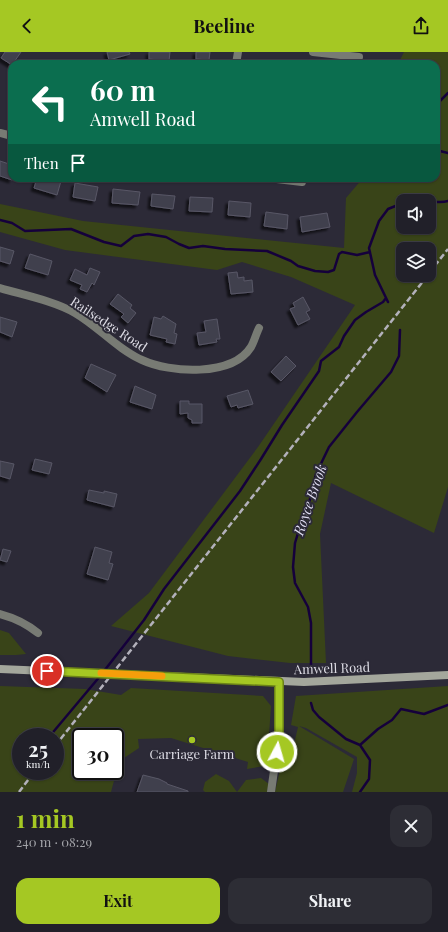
<!DOCTYPE html>
<html lang="en">
<head>
<meta charset="utf-8">
<style>
	body { margin:0; font-family:"Playfair Display",serif; background:#2d2d35; color:#f1f3f6; height:100vh; display:flex; flex-direction:column; font-size:15px; white-space:nowrap }
	* { box-sizing:border-box; margin:0 }
	p { font-size:13px; color:#a2a3a8 }
	.icon { flex:none; width:22px; height:22px; fill:none; stroke:currentColor; stroke-width:2; stroke-linecap:round; stroke-linejoin:round }
	.map { position:relative; height:740px; overflow:hidden }
	.drawer { display:flex; flex-direction:column; background:#212029; flex:1 }
	.drawer>* { flex:none }
	.hud { position:absolute; left:8px; top:8px; width:432px; height:122px; border-radius:12px; box-shadow:0 1px 3px #0004,0 0 0 1px #3e3e46; background:#0b6e4f; color:#fff; overflow:hidden }
	.tools { position:absolute; left:396px; top:142px; display:grid; gap:8px }
	.tools a { display:grid; place-items:center; width:40px; height:40px; border-radius:8px; background:#212029; box-shadow:0 1px 3px #0004,0 0 0 1px #3e3e46; font-size:20px }
	.speed { position:absolute; left:12px; top:676px; display:flex; gap:8px; font-size:20px; font-weight:700; text-align:center }
	.speed>* { display:grid; place-content:center; width:52px; height:52px; border-radius:50%; background:#212029; box-shadow:0 1px 3px #0004,0 0 0 1px #3e3e46; line-height:1 }
	.speed small { font-size:10px; font-weight:400 }
	.speed .limit { border:2px solid #111; border-radius:6px; background:#fff; color:#111 }
	.pin { position:absolute; display:grid; place-items:center; width:34px; height:34px; color:#fff; margin:-17px; border:2px solid #fff; border-radius:50%; box-shadow:0 1px 4px #0007 }
	.me { position:absolute; width:44px; margin:-22px; rotate:6deg; stroke-linejoin:round; filter:drop-shadow(0 0 3px #0008) }
	.turn { display:flex; align-items:center; gap:14px; height:84px; padding:0 16px; font-size:18px }
	.turn .icon { width:52px; height:52px; stroke-width:2.5 }
	.turn b { display:block; font-size:28px; line-height:34px }
	.then { display:flex; align-items:center; height:38px; padding:0 16px; background:#0003; gap:8px; font-size:15px }
	.round { display:grid; place-items:center; flex:none; width:42px; height:42px; border-radius:12px; background:#2d2d35 }
	.headline { display:flex; align-items:center; justify-content:space-between; height:68px; padding:0 16px }
	h1 { font-size:24px; font-weight:700; line-height:30px; color:#a5c823 }
	.cta { display:flex; gap:8px; margin-top:auto; padding:8px 16px }
	.cta a { flex:1; height:46px; border-radius:12px; background:#a5c823; color:#111; font-size:16px; font-weight:700; line-height:46px; text-align:center }
	.cta a+a { background:#2d2d35; color:#f1f3f6 }
	header { display:flex; justify-content:space-between; align-items:center; height:52px; padding:0 16px; background:#a5c823; color:#111; font-size:18px; font-weight:700 }
	.map>svg:first-child { display:block }
</style>
</head>
<body>
<header><svg class="icon" aria-label="back" viewBox="0 0 24 24"><path d="M15 5l-7 7 7 7"/></svg>Beeline<svg class="icon" aria-label="share" viewBox="0 0 24 24"><path d="M12 15V3M7 8l5-5 5 5M5 13v7h14v-7"/></svg></header>
<div class="map">
<svg width="448" height="740" viewBox="0 0 448 740">
	<defs>
		<filter id="shadow"><feDropShadow dx="-3" dy="3" stdDeviation="1" flood-color="#0009"/></filter>
	</defs>
	<rect width="100%" height="100%" fill="#2c2a37"/>
	<path fill="#394418" fill-rule="evenodd" d="M404,0H448V435L434,481L331,431L320,482L326,611H290L228,604L111,574L149,541L258,395L355,253L291,225L242,210L217,218L65,198L0,180V152L83,169L344,196L346,146L363,126H436V12H398ZM403,149H429V175H403ZM403,197H429V223H403Z
		M0,578L9,581L26,602L16,603H0Z
		M0,634L85,637L121,643L131,636L263,644L271,654L268,698L264,714L247,717L248,710L171,686L138,687L139,696L124,706L115,725L111,740H0ZM21,685H55V719H21ZM81,685H115V719H81Z
		M448,634V740H352L357,721V705L306,676L299,674L354,707L343,740H275L283,705H291L298,675L291,673L296,644Z
		M216,722L229,729L237,740L246,728L261,726L269,732L267,740H205L203,738L205,730Z"/>
	<g fill="none" stroke-linecap="round" stroke-linejoin="round">
		<path stroke="#15003b" stroke-width="2.5" d="M436,53L448,41
			M436,98L448,101
			M420,149C429,148 439,152 448,149
			M0,168L12,171L25,179L71,177L104,190L121,194L134,184L148,182L166,185L179,192L189,196L203,194L225,197L267,199L291,209L298,214L315,219L328,220L334,218L339,202L342,200L357,203L370,200
			M388,250L375,223L369,196L379,169L388,157L403,151
			M311,615V571L308,555L295,531L293,515L295,491L301,471L309,451L316,422L329,395L357,360L391,320L399,304L400,278
			M104,619L144,568L164,537L240,439L261,407L282,373L319,319L321,309L339,295L344,284L355,268L366,260L383,250L386,246
			M311,651L313,658L319,665L346,687L360,693L370,708L369,727L360,740
			M49,685L101,623
			M360,693L378,677L392,668L401,657L424,662L448,653"/>
	</g>
	<path fill="#41404e" stroke="#585766" filter="url(#shadow)" d="M5,0H21L12,13L1,6Z
		M107,0H129L130,2L109,8Z
		M149,0H170L169,9L149,7Z
		M196,0H210L209,8L196,7Z
		M0,109L12,113V128L0,124Z
		M37,126H51L61,129L57,143L34,136Z
		M75,131L98,135L95,149L73,145Z
		M113,137L140,140L138,153L112,151Z
		M152,142L175,144L173,157L151,154Z
		M190,145L213,146L212,160L189,159Z
		M229,149L251,151L250,165L228,163Z
		M266,160L288,163L287,177L264,174Z
		M327,161L330,175L302,180L300,165Z
		M0,195L14,199L10,212L0,209Z
		M30,202L52,209L48,223L25,216Z
		M90,216L100,220L94,233L92,231L87,240L80,237L82,233L70,228L75,217L87,223Z
		M237,220L238,226L244,225V229L252,228L253,240L231,242L228,221Z
		M118,242L132,253L130,256L136,261L128,271L121,265L124,262L110,252Z
		M303,245L310,258L306,260L310,267L298,273L290,257L295,255L293,251Z
		M163,264L176,272L174,281L177,282L175,292L166,290L167,287L150,283L154,265L161,267Z
		M0,265L17,270L12,285L0,280Z
		M217,267L220,287H216L217,290L199,293L197,281L206,280L204,269Z
		M286,304L296,314L281,329L271,320Z
		M91,312L116,323L107,340L85,326Z
		M135,334L156,343L152,357L130,350Z
		M248,338L253,352L238,356L237,353L231,355L227,344Z
		M180,349H189V352H202V371H192V368L188,366V361L180,362Z
		M35,407L52,411L49,422L32,418Z
		M0,409L14,412L10,427L0,424Z
		M89,438L104,441V439L117,442L114,455L87,448Z
		M95,495L112,500L109,511L113,512L108,528L87,522Z
		M3,497L11,499L7,510L0,508Z
		M143,723L159,727L167,731V732L188,739V740H137Z"/>
	<g fill="none" stroke-linecap="round" stroke-linejoin="round">
		<path stroke="#787b74" stroke-width="8" d="M313,0L359,5
			M236,12L238,0
			M0,81L12,84
			M268,126L302,130
			M0,236C24,243 54,249 75,261C99,275 117,297 142,308C170,321 232,325 251,295C254,290 256,282 259,276
			M0,562C15,566 26,571 38,581
			M271,740L279,683V629"/>
		<path stroke="#a4a79c" stroke-width="8" d="M0,617L304,630L448,623"/>
		<path stroke="#b3b1bb" stroke-width="2.5" stroke-dasharray="6 3" stroke-linecap="butt" d="M429,221L448,197
			M55,694L428,223
			M19,740L35,719"/>
	</g>
	<g fill="none" stroke-linecap="round" stroke-linejoin="round">
		<defs>
			<path id="route" d="M47,619L279,630V682L277,700"/>
		</defs>
		<use href="#route" stroke="#6b8217" stroke-width="10"/>
		<use href="#route" stroke="#a5c823" stroke-width="7"/>
		<path stroke="#f59e0b" stroke-width="7" d="M101,621L162,624"/>
	</g>
	<circle fill="#a5c823" stroke="#2c2a37" stroke-width="1.5" cx="192" cy="688" r="4"/>
	<g text-anchor="middle" stroke-width="4" stroke-linejoin="round" paint-order="stroke">
		<g font-size="13" fill="#dedde6" stroke="#2c2a37">
			<text transform="translate(109 272) rotate(33)" y="5">Railsedge Road</text>
			<text transform="translate(332 616) rotate(-2)" y="5">Amwell Road</text>
		</g>
		<g font-size="13" fill="#dedde6" stroke="#2c2a37">
			<text x="192" y="707">Carriage Farm</text>
		</g>
		<g font-size="14" font-style="italic" fill="#dfddf1" stroke="#2c2a37">
			<text transform="translate(310 448) rotate(-71)" y="5">Royce Brook</text>
		</g>
	</g>
</svg>
<div class="tools">
<a><svg class="icon" aria-label="sound" viewBox="0 0 24 24"><path d="M4 9h4l5-4v14l-5-4H4zM17 9q2 3 0 6"/></svg></a>
<a><svg class="icon" aria-label="layers" viewBox="0 0 24 24"><path d="M12 4l9 5-9 5-9-5zM3 14l9 5 9-5"/></svg></a>
</div>
<div class="speed"><div>25<small>km/h</small></div><div class="limit">30</div></div>
<div class="pin" style="left:47px;top:619px;background:#d93025"><svg class="icon" aria-label="arrive" viewBox="0 0 24 24"><path d="M6 21V4h12l-3 4 3 4H6"/></svg></div>
<svg class="me" style="left:277px;top:700px" viewBox="-20 -20 40 40"><circle r="17" fill="#a5c823" stroke="#fff" stroke-width="3"/><path d="M0-11L8 9 0 5-8 9z" fill="#fff"/></svg>
<div class="hud">
<div class="turn"><svg class="icon" aria-label="left" viewBox="0 0 24 24"><path d="M17 20v-9H6M10 6l-5 5 5 5"/></svg><div><b>60 m</b>Amwell Road</div></div>
<div class="then">Then<svg class="icon" aria-label="arrive" viewBox="0 0 24 24"><path d="M6 21V4h12l-3 4 3 4H6"/></svg></div>
</div>
</div>
<section class="drawer">
<div class="headline"><div><h1>1 min</h1><p>240 m · 08:29</p></div><a class="round"><svg class="icon" aria-label="close" viewBox="0 0 24 24"><path d="M6 6l12 12M18 6L6 18"/></svg></a></div>
<div class="cta"><a>Exit</a><a>Share</a></div>
</section>
</body>
</html>
